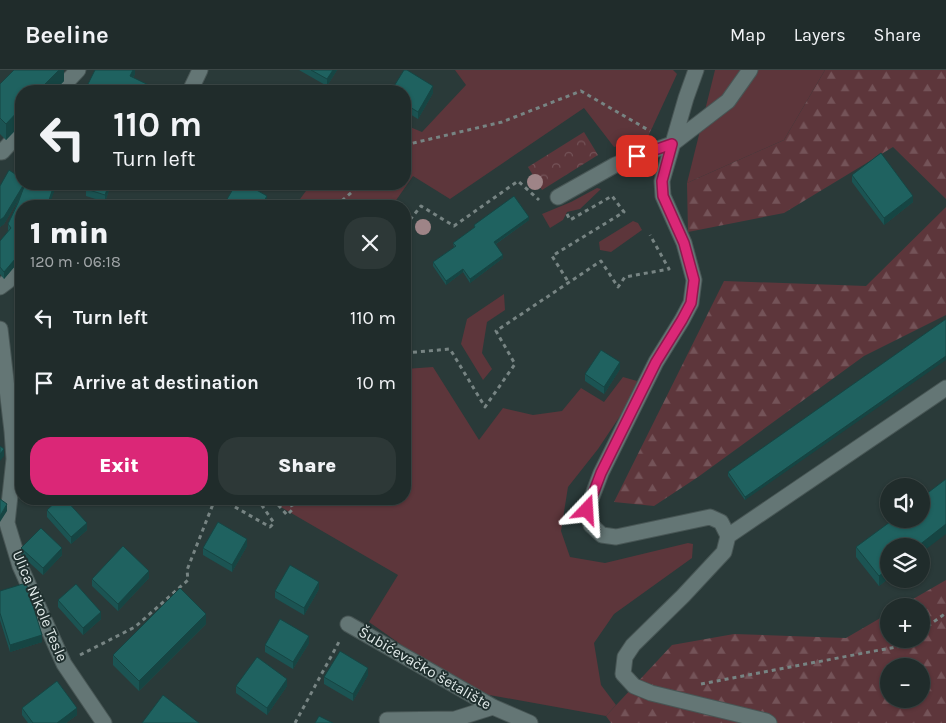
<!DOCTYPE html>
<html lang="en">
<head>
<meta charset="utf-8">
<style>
	body { margin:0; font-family:Karla,sans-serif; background:#2d3837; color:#f1f3f6; height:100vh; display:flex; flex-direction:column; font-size:19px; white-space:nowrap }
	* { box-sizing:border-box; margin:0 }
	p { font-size:16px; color:#a2a7a9 }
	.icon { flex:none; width:28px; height:28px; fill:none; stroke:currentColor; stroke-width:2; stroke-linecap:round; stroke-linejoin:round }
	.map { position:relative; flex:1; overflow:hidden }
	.drawer { position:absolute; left:15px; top:130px; width:396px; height:305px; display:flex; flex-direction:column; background:#202c2b; border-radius:20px; box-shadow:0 1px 4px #0004,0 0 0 1px #3d4847 }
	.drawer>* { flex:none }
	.guide { position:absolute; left:15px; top:15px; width:396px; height:105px; border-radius:20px; box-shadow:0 1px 4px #0004,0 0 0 1px #3d4847; background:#202c2b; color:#f1f3f6; overflow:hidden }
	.tools { position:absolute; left:880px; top:408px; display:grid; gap:10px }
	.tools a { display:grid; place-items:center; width:50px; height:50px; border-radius:50%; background:#202c2b; box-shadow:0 1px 4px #0004,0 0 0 1px #3d4847; font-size:25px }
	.pin { position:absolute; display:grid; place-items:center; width:42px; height:42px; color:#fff; margin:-21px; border-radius:10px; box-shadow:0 2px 8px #0006 }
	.me { position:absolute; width:55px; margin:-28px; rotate:20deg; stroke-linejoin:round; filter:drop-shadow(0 0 4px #0008) }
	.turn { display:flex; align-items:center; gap:18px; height:105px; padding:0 15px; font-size:22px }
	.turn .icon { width:65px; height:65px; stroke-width:2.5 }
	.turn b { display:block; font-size:35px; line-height:42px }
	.round { display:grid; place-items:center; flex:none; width:52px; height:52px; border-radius:20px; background:#2d3837 }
	.head { display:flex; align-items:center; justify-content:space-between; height:85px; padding:0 15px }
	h1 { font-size:30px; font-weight:800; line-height:38px }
	.action { display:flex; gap:10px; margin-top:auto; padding:10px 15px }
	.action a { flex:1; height:58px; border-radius:20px; background:#db2777; color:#fff; font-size:20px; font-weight:800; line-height:58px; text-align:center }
	.action a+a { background:#2d3837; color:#f1f3f6 }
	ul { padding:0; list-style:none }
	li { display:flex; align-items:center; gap:15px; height:65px; padding:0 15px }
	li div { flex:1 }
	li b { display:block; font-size:19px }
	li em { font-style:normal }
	header { display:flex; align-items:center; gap:30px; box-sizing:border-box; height:70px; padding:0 25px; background:#202c2b; border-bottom:1px solid #3d4847 }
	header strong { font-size:24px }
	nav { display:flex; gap:28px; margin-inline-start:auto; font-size:18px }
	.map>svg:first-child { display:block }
</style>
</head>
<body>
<header>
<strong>Beeline</strong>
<nav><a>Map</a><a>Layers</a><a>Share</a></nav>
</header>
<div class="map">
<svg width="946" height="653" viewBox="0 0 946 653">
	<defs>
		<pattern id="forest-firs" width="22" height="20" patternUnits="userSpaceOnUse" patternTransform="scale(1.25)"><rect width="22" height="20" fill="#5d363b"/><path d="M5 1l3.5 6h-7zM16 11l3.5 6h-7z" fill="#745358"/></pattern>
		<pattern id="park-crowns" width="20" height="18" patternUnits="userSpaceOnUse" patternTransform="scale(1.25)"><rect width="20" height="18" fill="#5d363b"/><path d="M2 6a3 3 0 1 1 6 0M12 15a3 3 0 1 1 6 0" fill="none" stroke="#745358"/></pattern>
	</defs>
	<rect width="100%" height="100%" fill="#2a3a39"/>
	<path fill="#5d363b" d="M455,0H673L677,4L647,69L614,77L584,38L450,129L413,106L392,136H295L311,114H405V55L422,62L466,15Z
		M715,0H825L784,70L687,113Z
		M597,118L601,119L580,139L567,142L563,150L550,158L542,144L571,132Z
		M633,151L638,153L642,160L611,182L600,180L599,172Z
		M504,224L505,240L487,252L482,283L492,299L483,310L461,274L467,249Z
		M433,297L479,370L503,338L533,345L562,341L581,318L604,332L623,307L637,311L630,331L598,379L568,417L561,461L570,487L605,493L688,473L693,474L692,488L614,544L594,573L601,615L616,635L606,646L467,621L369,552L398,505L267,429H405V299Z"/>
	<path fill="url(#forest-firs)" fill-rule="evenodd" d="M825,0H946V129L893,77L784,143L688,162L687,113L784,70Z
		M946,137V245L864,286L698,407L654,436L614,432L724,211L866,216Z
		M946,510V653H611L606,646L672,575L734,564L846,568L889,543V569H921V536H901ZM889,596H921V629H889Z"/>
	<path fill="url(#park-crowns)" d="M584,62L598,85L542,120L528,97Z"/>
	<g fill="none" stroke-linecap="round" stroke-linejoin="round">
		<defs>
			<path id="minor" d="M696,0L686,28L662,111L663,126L684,173L694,210L691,233L682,250L656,292L601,403L587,440L591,455L602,465L616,467L710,447L721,452L728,466L724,482L683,526L633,575L625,587L623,604L634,616L651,623L766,651L769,653
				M58,21L78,0
				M190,21L200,0
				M0,82H2L21,61
				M558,127L615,95L637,86L672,74L728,31L750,0
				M0,217L8,211L21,197
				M0,259L12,361L14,389L7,453L20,496L64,594L104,653
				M728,466L946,318
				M348,554L493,637L530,653
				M387,650L455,649L493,637"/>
		</defs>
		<use href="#minor" stroke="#485655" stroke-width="17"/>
		<path stroke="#778483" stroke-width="3" stroke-dasharray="4 4" stroke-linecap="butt" d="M405,75L502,52L581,21L650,61
			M336,136L361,114
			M567,144L570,150L612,126L624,142L552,186L569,213
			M405,156L421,136L454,156L518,111L539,130
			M405,283L450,279L485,337L515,294L496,261L601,191L618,217L625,207L669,199L650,165
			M221,429L270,457L274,453L261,434L264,429
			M273,429L287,445L293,439L289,429
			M921,561L946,543
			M80,585L135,557L188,510L187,500L215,429
			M701,614L901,576L911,569
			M295,653L340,570"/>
		<use href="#minor" stroke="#647675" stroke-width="15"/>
	</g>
	<g fill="#9e8487">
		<circle cx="535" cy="112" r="8"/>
		<circle cx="423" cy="157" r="8"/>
	</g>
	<path fill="#1b5453" d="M64,0V11L6,70L0,64V14Z
		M135,0V4L133,8L157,21H87V16Z
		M299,0H337L327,16Z
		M405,21L433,23L418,49L405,41Z
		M852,105L913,132L884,155L852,112Z
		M21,114L54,122L21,136V189L4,209L0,204V171L8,161V154L20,127L4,154L0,157V116Z
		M111,114L105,132L86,126V119Z
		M130,114H142L141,117Z
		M286,114H301L296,120Z
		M529,150L496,174L503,188L470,213L463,202L446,215L433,196V192L454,177L453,173L474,158V155Z
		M21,230V255L14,250V243Z
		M946,249L745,430L728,406V402Z
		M21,293V316L15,311V304Z
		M620,299L604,324L585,311V304Z
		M47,440L87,460L71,474L47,447Z
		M247,476L232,502L203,485V478Z
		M889,476V508L879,516L856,487V477Z
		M21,478L62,485L43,505L21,485Z
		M149,508L118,541L92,516V509Z
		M319,519L304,545L275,528V521Z
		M0,521L42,572L10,582L0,550Z
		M58,530L101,549L83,565L58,537Z
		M206,554L139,621L113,595V585Z
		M309,573L293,599L265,582V575Z
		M368,605L353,631L324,614V607Z
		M236,616H287L267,645L236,623Z
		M22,638L77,645L66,653H28L22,645Z"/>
	<path fill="#164543" d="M59,0H64V11L54,21H38Z
		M133,0H135V4L130,13V6Z
		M333,0H337L327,16V9Z
		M433,16V23L418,49V42Z
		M21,38V54L6,70V54Z
		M24,114H26V117L4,154L0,157V150Z
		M109,114H111L105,132V125Z
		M296,114H301L296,120Z
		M54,115V122L49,136H47Z
		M267,126V133L265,136H261Z
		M913,126V132L884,155V148Z
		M529,147V150L494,175V172Z
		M21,182V189L4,209V202Z
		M503,185V188L470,213V209Z
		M463,199V202L446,215V211Z
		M946,286V290L745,430V427Z
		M620,292V299L604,324V317Z
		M4,379V386L0,391V384Z
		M7,434V441L0,452V446Z
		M87,453V460L71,474V467Z
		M946,454V464L921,483V476H918Z
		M247,469V476L232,502V495Z
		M62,478V485L43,505V498Z
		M889,498V508L879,516V506Z
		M149,501V508L118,541V534Z
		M319,512V519L304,545V538Z
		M101,542V549L83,565V558Z
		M206,544V554L139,621V611Z
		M42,565V572L10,582V575Z
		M309,566V573L293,599V592Z
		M368,598V605L353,631V624Z
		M287,609V616L267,645V638Z
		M77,638V645L66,653H57Z"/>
	<path fill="#1f6260" stroke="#164543" d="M14,0H59L38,21H21V38L6,54L0,48V14Z
		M95,0H133L130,6L157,19L156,21H125L123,20V21H97L87,16Z
		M311,0H333L327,9Z
		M404,0H407L433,16L418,42L405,34V21H391Z
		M74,16L82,21H71Z
		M881,83L913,126L884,148L852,105Z
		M9,100L21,108V114H24L4,147L0,150V116Z
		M25,114H51L54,115L47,136H21V182L4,202L0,197V171L11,158L8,154L18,133Z
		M88,114H109L105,125L86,119Z
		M236,114H246L267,126L261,136H223Z
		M514,126L529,147L494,172L503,185L470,209L463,199L446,211L433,192L456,176L453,173L475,157L474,155Z
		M164,133L169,136H163Z
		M21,230V248L14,243Z
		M946,249V286L745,427L728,402Z
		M601,280L620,292L604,317L585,304Z
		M21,293V309L15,304Z
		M0,376L4,379L0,384Z
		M946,409V454L918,476H889V498L879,506L856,477L894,449H921V428Z
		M0,429L7,434L0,446Z
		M59,429H65L87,453L71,467L47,440Z
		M218,452L247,469L232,495L203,478Z
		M41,458L62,478L43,498L21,478Z
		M123,476L149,501L118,534L92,509Z
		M290,495L319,512L304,538L275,521Z
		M26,513L42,565L10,575L0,543V521Z
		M76,514L101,542L83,558L58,530Z
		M180,518L206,544L139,611L113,585Z
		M280,549L309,566L293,592L265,575Z
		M340,581L368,598L353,624L324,607Z
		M257,587L287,609L267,638L236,616Z
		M57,611L77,638L57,653H33L22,638Z
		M163,625L199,653H142Z
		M319,646L333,653H315Z"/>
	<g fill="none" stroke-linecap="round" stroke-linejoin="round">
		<defs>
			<path id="route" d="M587,440L601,403L656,292L682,250L691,233L694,210L684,173L663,126L662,111L672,74L637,86"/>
		</defs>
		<use href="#route" stroke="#8e194d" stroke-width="12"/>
		<use href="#route" stroke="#db2777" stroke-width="9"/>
	</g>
	<g text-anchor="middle" stroke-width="4" stroke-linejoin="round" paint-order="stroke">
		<g font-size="15" fill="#e3eceb" stroke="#20302f">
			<text transform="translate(40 536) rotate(67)" y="5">Ulica Nikole Tesle</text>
			<text transform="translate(425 598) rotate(30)" y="5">Šubićevačko šetalište</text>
		</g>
	</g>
</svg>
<div class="tools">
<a><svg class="icon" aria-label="sound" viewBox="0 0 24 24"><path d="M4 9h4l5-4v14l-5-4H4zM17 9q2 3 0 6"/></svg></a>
<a><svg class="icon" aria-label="layers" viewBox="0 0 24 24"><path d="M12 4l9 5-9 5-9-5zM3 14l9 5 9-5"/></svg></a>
<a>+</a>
<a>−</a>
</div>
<div class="pin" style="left:637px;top:86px;background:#d93025"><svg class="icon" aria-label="arrive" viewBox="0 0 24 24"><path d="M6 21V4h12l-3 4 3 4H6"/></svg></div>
<svg class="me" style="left:587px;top:440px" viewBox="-20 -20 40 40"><path d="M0-17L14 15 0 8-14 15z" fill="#db2777" stroke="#fff" stroke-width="4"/></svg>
<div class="guide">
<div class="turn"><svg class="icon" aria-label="left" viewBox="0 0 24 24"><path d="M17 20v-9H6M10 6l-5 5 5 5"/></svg><div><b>110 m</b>Turn left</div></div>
</div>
<section class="drawer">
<div class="head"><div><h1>1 min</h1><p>120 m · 06:18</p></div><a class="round"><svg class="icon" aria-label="close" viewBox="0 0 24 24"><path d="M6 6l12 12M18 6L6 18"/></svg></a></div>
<ul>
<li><svg class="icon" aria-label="left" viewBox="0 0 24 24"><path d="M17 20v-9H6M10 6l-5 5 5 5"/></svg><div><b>Turn left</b></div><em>110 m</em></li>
<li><svg class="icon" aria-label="arrive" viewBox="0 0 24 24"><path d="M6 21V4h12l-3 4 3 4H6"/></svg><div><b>Arrive at destination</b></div><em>10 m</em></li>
</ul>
<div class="action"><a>Exit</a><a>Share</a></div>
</section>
</div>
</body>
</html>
